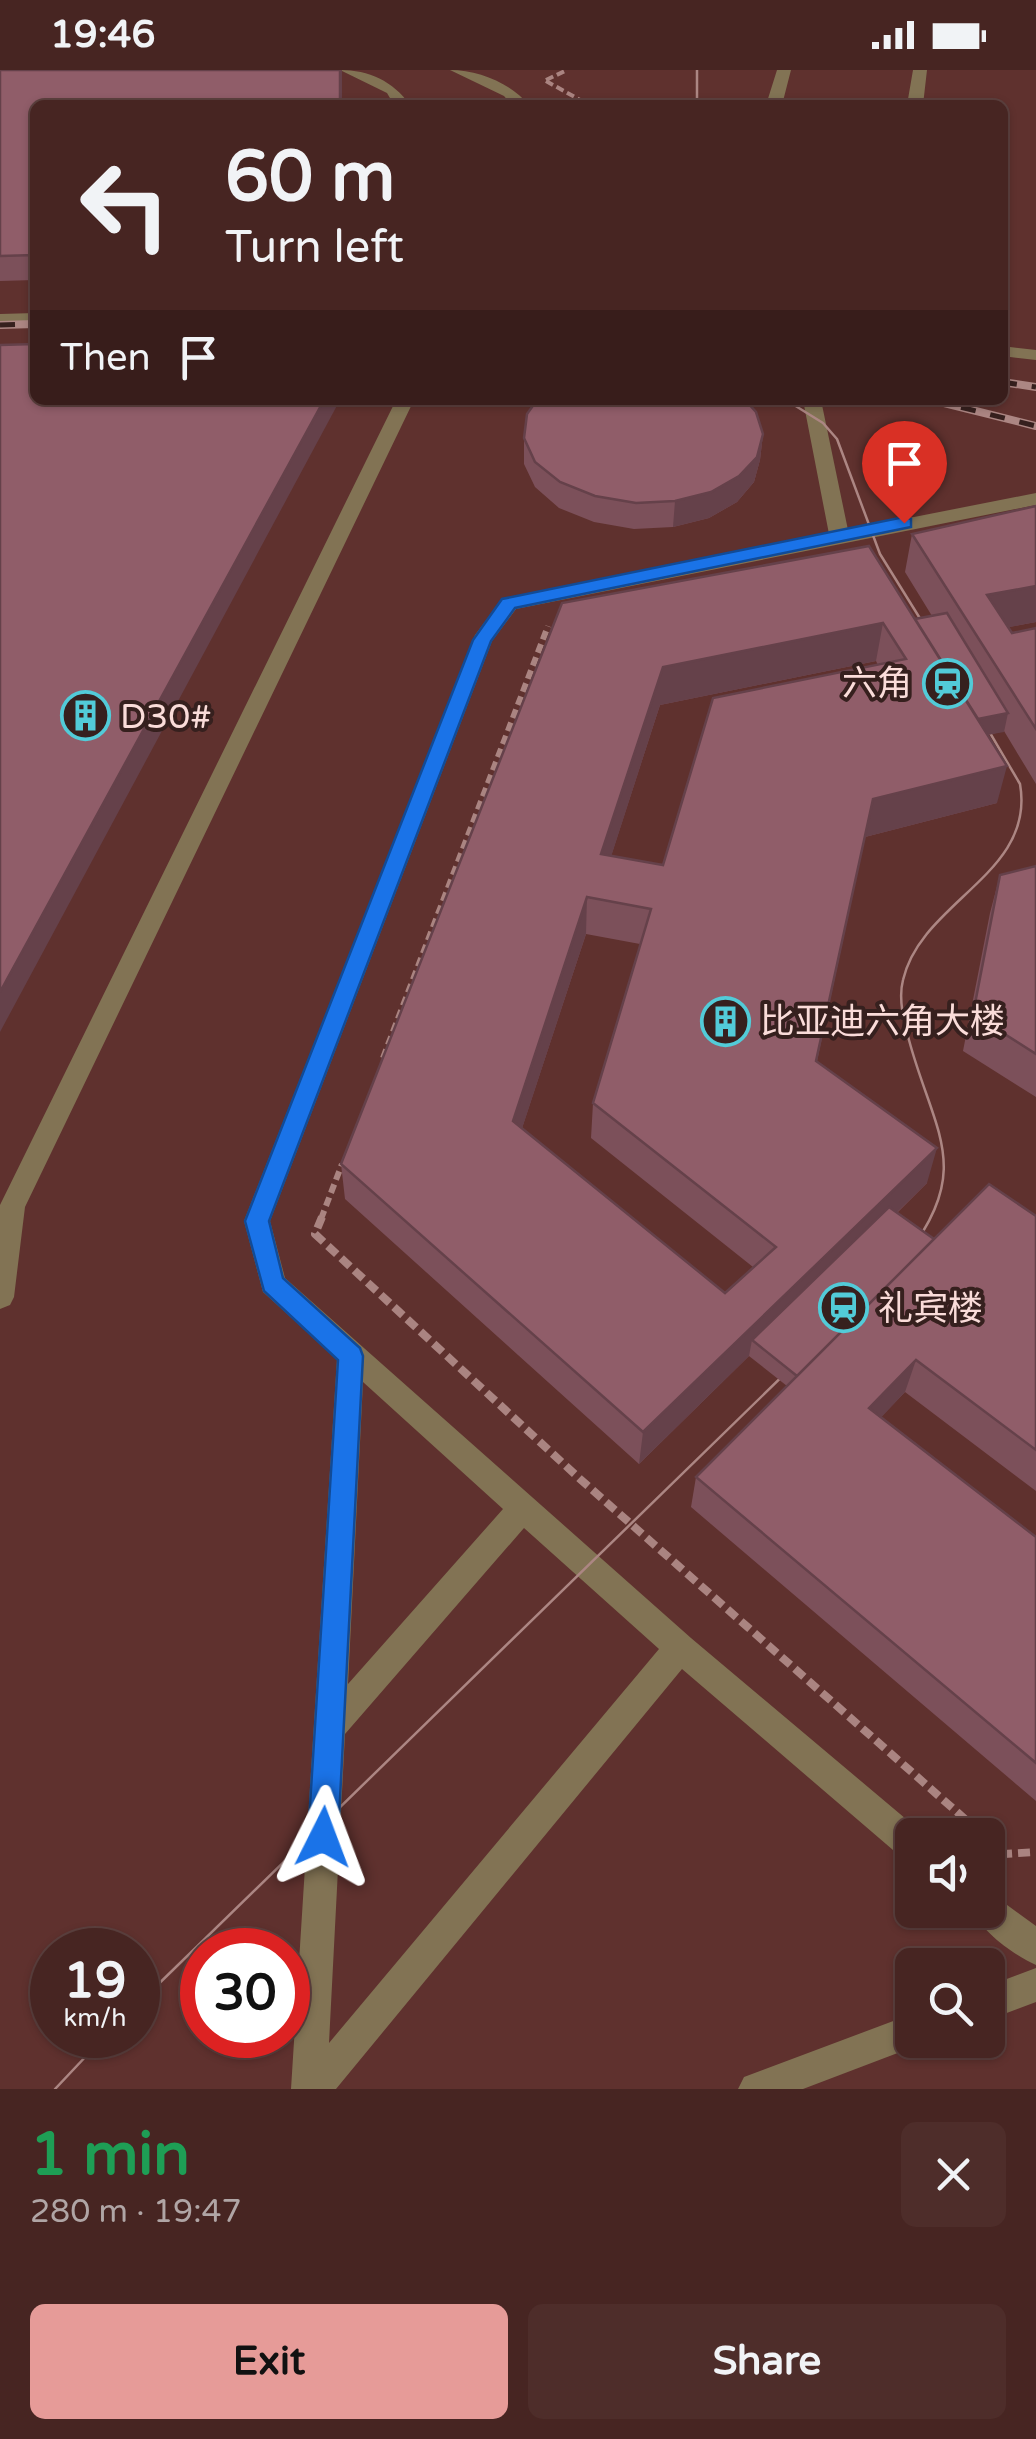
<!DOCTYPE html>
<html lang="en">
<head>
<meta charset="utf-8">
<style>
	body { margin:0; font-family:"Varela Round","Noto Sans SC",sans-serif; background:#4e2d2a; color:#f1f3f6; height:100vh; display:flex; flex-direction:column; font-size:38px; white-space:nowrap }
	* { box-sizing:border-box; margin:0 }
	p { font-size:32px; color:#b0a5a5 }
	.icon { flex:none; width:55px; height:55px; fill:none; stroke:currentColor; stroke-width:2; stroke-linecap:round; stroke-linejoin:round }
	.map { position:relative; height:2019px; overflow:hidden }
	.drawer { display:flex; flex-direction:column; background:#472522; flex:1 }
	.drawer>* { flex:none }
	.top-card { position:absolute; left:30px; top:30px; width:978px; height:305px; border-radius:15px; box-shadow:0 2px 8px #0004,0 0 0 2px #5f4240; background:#472522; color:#f1f3f6; overflow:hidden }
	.fabs { position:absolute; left:895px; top:1748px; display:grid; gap:20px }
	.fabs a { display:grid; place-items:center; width:110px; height:110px; border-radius:15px; background:#472522; box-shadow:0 2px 8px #0004,0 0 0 2px #5f4240; font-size:50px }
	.speed { position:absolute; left:30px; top:1858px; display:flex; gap:20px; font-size:50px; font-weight:700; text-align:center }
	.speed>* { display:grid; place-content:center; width:130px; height:130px; border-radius:50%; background:#472522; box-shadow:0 2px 8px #0004,0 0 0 2px #5f4240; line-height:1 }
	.speed small { font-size:25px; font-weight:400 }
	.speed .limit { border:15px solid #d22; background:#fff; color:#111 }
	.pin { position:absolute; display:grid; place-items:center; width:85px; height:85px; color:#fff; margin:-102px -42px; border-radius:50% 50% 50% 0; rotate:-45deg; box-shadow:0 0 10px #0007 }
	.pin .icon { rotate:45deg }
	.me { position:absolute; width:110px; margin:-55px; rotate:3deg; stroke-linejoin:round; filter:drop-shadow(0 0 8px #0008) }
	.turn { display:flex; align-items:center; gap:35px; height:210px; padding:0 30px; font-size:45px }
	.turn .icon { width:130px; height:130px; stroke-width:2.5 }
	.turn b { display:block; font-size:70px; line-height:85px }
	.then { display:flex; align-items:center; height:95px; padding:0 30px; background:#0003; gap:20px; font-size:38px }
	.round { display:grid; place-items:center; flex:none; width:105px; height:105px; border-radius:15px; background:#4e2d2a }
	.head { display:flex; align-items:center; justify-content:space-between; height:170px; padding:0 30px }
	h1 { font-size:60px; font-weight:800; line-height:75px; color:#1e9e55 }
	.cta { display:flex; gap:20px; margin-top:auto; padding:20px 30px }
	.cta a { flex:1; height:115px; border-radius:15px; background:#e69b98; color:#111; font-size:40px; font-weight:800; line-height:115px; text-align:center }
	.cta a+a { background:#4e2d2a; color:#f1f3f6 }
	.status { display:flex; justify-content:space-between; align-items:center; height:70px; padding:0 50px; background:#472522; direction:ltr }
	.status svg { height:28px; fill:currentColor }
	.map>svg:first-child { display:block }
</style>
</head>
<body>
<div class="status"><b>19:46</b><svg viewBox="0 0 49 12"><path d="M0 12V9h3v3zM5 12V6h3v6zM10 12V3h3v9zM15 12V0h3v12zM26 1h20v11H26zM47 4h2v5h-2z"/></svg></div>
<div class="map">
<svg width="1036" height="2019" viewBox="0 0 1036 2019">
	<rect width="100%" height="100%" fill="#5f312e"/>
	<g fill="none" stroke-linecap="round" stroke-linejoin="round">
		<path stroke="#aa8481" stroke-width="4" stroke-dasharray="8 4" stroke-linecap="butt" d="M546,10L567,0
			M546,11L589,35"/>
		<path stroke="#aa8481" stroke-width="6" stroke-dasharray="9 5" stroke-linecap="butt" d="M383,988L548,556
			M321,1149L342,1094"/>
		<path stroke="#aa8481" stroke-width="8" stroke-dasharray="12 6" stroke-linecap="butt" d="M322,1147L315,1164L580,1409L983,1765
			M988,1769L1004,1784L1036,1782"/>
		<path fill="#827354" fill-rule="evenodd" d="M340,0C369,0 393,11 410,35H394L387,23Z
			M450,0C479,0 510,13 529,35H512L504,26Z
			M777,0H791L782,35H766Z
			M913,0H927L923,35H907Z
			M35,243V253L0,254V244Z
			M1002,276L1036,280V290L1002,286Z
			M396,330H414L25,1137L14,1227L10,1235L0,1239V1135Z
			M803,330H821L848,460L1036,423V435L516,539L492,571L270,1151L285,1208L691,1568L925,1765H912V1790L900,1786L682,1599L336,2019H291L337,1289L263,1222L244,1151L475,565L502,529L829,464ZM363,1312L503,1439L348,1614ZM524,1458L659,1579L329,1973L345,1664Z
			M988,1821L1036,1856V1895C1015,1886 981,1861 972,1840H988Z
			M1036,1898V1932L988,1950V1916Z
			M912,1944V1970H926L924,1973L803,2019H738L744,2007Z"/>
		<path stroke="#ac8683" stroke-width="2.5" d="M697,0V35
			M786,330L823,353L837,369L880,484L934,571
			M908,1183C974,1098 933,1060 909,970C904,952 898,929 903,910C921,831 1036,804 1020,714L976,639
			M138,1934L798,1291
			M55,2019L106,1965"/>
		<defs>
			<path id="rail" d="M0,255L35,254
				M1002,312L1036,317
				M932,330L1036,356"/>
		</defs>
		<use href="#rail" stroke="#ac8683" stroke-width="8"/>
		<use href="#rail" stroke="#36201e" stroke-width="5" stroke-dasharray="15" stroke-linecap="butt"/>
	</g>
	<path fill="#7c505a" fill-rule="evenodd" d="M0,0H342V35H35V210L0,211Z
		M763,364L760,390L754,412L737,432L709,448L673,457L634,459L594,452L559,438L535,417L524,394V368Z
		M1036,436V552L1009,557L1012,563L1036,558V714L1004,661L988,665L997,733L865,767L817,991L927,1113L897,1143L934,1169L1036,1146V1421L905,1322L881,1347L1036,1467V1731L691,1437L696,1407L787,1316L749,1286L639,1394L345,1129L341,1094L562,533L915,549L932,546L905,502L912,464ZM876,591L878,595L663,795L611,786L660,635ZM586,864L640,874L593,1033L591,1068L753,1197L725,1223L522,1058Z
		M1036,796V1027L963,981L990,843L1000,805Z"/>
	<path fill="#65414a" d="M340,0H342V35H340Z
		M324,330H340L0,962V922Z
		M763,364L760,390L754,412L737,432L709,448L673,457L675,431Z
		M1036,516V552L978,563L987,525Z
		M883,553L876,591L660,635L600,821L601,784L663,597Z
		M1008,643L1004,662L958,670L962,652Z
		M1007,696L997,733L865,767L809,1027L873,729Z
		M587,827L586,864L513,1086V1051Z
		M937,1078L927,1113L760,1276L752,1270L749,1286L639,1394L643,1362Z
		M916,1290L905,1322L860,1370L869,1338Z"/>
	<path fill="#905d69" stroke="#65414a" stroke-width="2.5" fill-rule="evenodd" d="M0,0H340V35H35V185L0,186Z
		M35,274V330H324L0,922V275Z
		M537,330H745L756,342L763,364L757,387L739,406L711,422L675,431L636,433L595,426L560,412L535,392L524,368L527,344Z
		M1036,436V516L987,525L1012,563L1036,558V659L912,464Z
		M869,476L1007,696L873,729L816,991L937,1078L643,1362L341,1094L562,533ZM883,553L906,589L713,628L663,795L601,784L663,597ZM587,827L651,839L593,1033L776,1177L725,1223L513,1051Z
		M947,543L1008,643L978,649L915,549Z
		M1036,796V984L973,944L1000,805Z
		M989,1114L1036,1146V1380L916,1290L869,1338L1036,1467V1693L696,1407Z
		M889,1137L934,1169L797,1306L752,1270Z"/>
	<path fill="#1a73e8" stroke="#114b97" stroke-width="2.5" d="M904,447L911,449V457L515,538L491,571L269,1151L283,1208L360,1278L363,1286L338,1767L334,1777L323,1782L313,1777L308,1767L338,1290L264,1221L245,1151L473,570L502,529Z"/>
	<defs>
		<symbol id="station-ring" viewBox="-11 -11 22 22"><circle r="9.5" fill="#36201e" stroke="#52cbd8" stroke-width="1.5"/><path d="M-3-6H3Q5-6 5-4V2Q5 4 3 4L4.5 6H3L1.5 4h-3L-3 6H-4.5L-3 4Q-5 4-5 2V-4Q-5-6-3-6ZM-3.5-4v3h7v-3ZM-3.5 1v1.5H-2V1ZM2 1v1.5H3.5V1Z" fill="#52cbd8"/></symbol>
		<symbol id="building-ring" viewBox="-11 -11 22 22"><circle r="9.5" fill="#36201e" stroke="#52cbd8" stroke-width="1.5"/><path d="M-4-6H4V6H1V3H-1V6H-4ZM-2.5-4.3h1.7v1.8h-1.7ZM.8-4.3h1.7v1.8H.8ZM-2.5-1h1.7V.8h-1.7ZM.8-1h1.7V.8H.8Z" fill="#52cbd8"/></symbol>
	</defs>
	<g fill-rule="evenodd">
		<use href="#station-ring" x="920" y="586" width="55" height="55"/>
		<use href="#building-ring" x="58" y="618" width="55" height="55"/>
		<use href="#building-ring" x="698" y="924" width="55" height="55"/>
		<use href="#station-ring" x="816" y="1210" width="55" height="55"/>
	</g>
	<g text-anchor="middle" stroke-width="8" stroke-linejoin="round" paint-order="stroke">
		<g font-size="35" fill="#fadcd9" stroke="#36201e" text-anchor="start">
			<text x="912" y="625" text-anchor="end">六角</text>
			<text x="120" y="658">D30#</text>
			<text x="760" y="963">比亚迪六角大楼</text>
			<text x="878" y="1250">礼宾楼</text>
		</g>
	</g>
</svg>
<div class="fabs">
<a><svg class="icon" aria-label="sound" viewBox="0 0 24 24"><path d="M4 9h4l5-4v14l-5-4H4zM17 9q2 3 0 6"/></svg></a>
<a><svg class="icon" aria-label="search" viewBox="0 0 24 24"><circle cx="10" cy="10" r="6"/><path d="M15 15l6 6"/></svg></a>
</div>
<div class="speed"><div>19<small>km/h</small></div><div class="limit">30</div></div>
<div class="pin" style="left:904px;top:453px;background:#d93025"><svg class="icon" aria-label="arrive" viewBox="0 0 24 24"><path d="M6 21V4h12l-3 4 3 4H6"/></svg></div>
<svg class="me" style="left:323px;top:1767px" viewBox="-20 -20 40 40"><path d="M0-17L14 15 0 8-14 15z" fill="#1a73e8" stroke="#fff" stroke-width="4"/></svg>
<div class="top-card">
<div class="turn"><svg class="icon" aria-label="left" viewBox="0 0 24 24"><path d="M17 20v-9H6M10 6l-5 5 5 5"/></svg><div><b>60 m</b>Turn left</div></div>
<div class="then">Then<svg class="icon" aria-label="arrive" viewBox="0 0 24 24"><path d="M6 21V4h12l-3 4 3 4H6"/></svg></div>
</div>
</div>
<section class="drawer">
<div class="head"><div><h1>1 min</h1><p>280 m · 19:47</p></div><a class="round"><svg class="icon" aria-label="close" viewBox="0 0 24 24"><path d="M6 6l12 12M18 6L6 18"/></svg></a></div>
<div class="cta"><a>Exit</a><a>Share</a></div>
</section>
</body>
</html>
